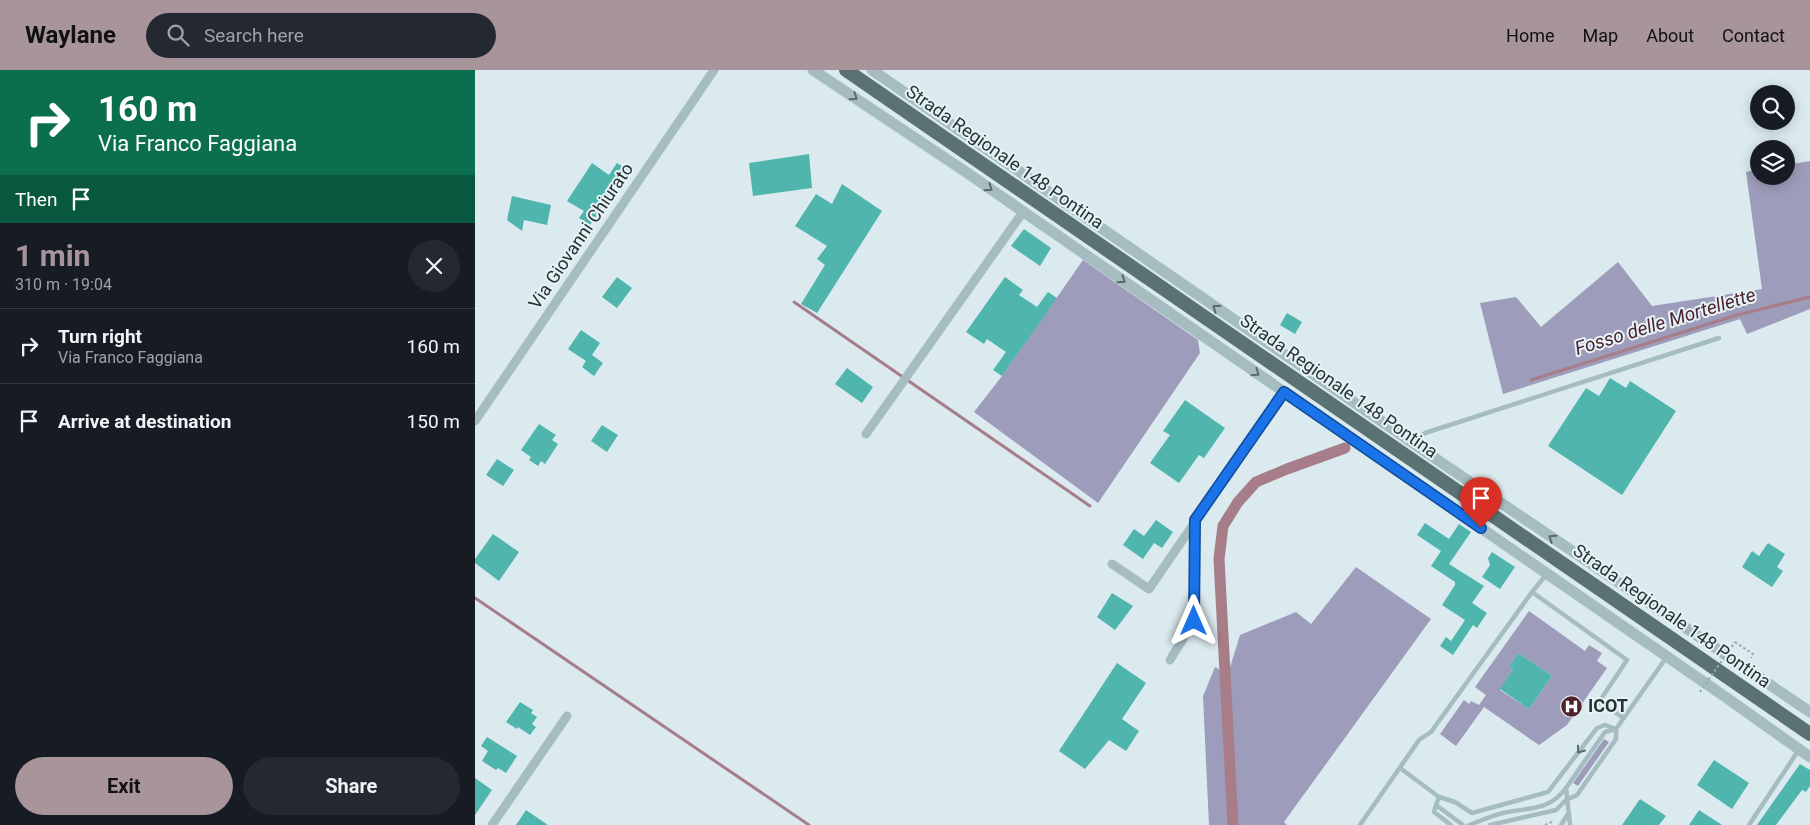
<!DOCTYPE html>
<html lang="en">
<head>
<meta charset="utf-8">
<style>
	body { margin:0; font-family:Roboto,sans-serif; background:#242831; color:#f1f3f6; height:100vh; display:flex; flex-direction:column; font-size:19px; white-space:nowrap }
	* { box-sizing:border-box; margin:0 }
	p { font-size:16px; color:#9ea1a6 }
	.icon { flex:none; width:28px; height:28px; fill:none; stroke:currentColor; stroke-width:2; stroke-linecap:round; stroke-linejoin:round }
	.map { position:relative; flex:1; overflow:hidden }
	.side { display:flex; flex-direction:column; background:#171b24; width:475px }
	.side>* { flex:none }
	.top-card { background:#0b6e4f; color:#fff; overflow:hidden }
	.tools { position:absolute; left:1275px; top:15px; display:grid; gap:10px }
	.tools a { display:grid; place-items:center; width:45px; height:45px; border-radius:50%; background:#171b24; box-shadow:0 2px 12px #0003; font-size:25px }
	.pin { position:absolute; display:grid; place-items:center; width:42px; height:42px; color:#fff; margin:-51px -21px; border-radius:50% 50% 50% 0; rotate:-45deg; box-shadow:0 0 5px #0007 }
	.pin .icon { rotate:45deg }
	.me { position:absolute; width:55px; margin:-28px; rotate:0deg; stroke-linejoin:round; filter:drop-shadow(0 0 4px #0008) }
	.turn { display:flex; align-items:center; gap:18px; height:105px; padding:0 15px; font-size:22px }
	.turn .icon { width:65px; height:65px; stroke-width:2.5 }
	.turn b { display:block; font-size:35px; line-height:42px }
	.then { display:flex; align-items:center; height:48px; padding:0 15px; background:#0003; gap:10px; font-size:19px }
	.round { display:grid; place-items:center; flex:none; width:52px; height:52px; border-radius:26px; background:#242831 }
	.head { display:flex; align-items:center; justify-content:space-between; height:85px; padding:0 15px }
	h1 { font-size:30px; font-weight:700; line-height:38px; color:#a8959c }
	.cta { display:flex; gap:10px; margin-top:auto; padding:10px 15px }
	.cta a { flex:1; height:58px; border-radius:30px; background:#a8959c; color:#111; font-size:20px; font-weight:700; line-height:58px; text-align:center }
	.cta a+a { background:#242831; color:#f1f3f6 }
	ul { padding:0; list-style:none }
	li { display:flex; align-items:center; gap:15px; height:75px; padding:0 15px; border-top:1px solid #363941 }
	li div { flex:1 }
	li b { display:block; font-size:19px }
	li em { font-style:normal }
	header { display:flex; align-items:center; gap:30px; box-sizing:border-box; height:70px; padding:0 25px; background:#a8959c; color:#111 }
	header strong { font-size:24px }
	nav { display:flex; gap:28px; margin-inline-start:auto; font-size:18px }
	.search { width:350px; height:45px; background:#242831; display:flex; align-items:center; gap:12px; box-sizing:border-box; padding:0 18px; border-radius:28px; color:#9ea1a6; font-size:19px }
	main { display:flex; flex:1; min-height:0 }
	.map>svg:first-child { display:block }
</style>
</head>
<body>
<header>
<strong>Waylane</strong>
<div class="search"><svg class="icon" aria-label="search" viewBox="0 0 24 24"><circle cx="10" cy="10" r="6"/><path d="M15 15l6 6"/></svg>Search here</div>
<nav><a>Home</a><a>Map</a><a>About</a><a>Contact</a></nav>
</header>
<main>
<section class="side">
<div class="top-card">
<div class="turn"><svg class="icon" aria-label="right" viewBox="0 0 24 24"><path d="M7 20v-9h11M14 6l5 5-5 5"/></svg><div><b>160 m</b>Via Franco Faggiana</div></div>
<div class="then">Then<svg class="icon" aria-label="arrive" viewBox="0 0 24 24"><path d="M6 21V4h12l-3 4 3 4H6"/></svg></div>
</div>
<div class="head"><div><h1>1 min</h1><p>310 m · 19:04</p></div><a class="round"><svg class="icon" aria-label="close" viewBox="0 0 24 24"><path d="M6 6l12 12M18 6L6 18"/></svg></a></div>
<ul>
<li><svg class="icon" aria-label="right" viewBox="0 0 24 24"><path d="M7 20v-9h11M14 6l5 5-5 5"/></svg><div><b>Turn right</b><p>Via Franco Faggiana</p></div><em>160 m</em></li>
<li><svg class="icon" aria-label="arrive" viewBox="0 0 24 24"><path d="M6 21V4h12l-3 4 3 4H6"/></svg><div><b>Arrive at destination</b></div><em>150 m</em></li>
</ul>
<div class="cta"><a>Exit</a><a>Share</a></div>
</section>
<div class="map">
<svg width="1335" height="755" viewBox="0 0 1335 755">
	<rect width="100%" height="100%" fill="#daeaee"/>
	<path fill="#9d9cba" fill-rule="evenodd" d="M1335,91V239L1272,264L1265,249L1028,324L1005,233L1041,227L1066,257L1143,192L1177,236L1287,219L1271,102L1284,99V106H1311V95Z
		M608,190L723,270L725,283L623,433L499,342L527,306Z
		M881,497L956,549L809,752L812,755H734L728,626L740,597L753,604L765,565L821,542L836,554Z
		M1054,541L1110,581L1114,575L1127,583L1122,591L1132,598L1092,655L1064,675L1009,637L981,676L965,664L989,630L994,634L996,631L1004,635L1011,625L1000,617ZM1043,583L1077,606L1054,639L1025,620L1038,599L1034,596Z
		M1129,669L1134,672L1103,716L1098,713Z"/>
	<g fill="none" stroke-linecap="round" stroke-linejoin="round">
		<path stroke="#a77d89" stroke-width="3" d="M319,232L615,436
			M1056,310L1262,245L1335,227
			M0,528L334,755"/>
		<path stroke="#a77d89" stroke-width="11" d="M758,755L744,489L748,456L763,432L781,412L812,399L870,378"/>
	</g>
	<path fill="#50b6ad" d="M334,84L337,118L278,126L274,93Z
		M117,93L134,105L142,93L152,99L115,155L104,148L109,141L92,131Z
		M367,114L407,141L342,243L326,234L350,195L342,189L352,176L320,156L341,124L357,134Z
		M37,126L76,135L72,155L49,150L47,161L32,150Z
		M549,159L576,178L565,196L536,176Z
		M142,207L157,218L142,238L127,227Z
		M530,207L548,220L544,225L562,237L573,222L582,228L527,306L518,300L531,282L512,269L509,274L491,262Z
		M812,243L827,252L820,264L805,255Z
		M106,260L125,273L117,285L128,293L119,306L107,297L111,291L93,279Z
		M372,298L398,317L387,333L360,314Z
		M1135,308L1151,318L1155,311L1201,341L1147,425L1073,376L1111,318L1124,326Z
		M710,330L750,358L729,388L724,385L704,413L675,393L695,365L688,361Z
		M64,354L81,365L77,370L83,374L70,394L66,391L63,396L54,390L56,387L46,380Z
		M127,355L143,365L132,382L116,371Z
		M22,389L39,400L28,416L11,405Z
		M681,450L698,462L687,478L679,473L668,489L648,475L659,459L669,466Z
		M950,453L974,469L984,454L996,462L974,494L1009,516L997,533L1012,543L1002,558L998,555L978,585L965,576L971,567L976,571L990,550L967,535L980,515V512L956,496L966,481L942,465Z
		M18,464L44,482L24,511L0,493V489Z
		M1293,473L1310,484L1302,497L1308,501L1297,517L1267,497L1277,481L1284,486Z
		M1017,482L1040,497L1025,519L1007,507L1015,495L1013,488Z
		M637,523L658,536L640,560L622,547Z
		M1043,583L1077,606L1054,639L1025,619L1038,599L1034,596Z
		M642,593L671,613L647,649L664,661L651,681L634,670L610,699L584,681Z
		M45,632L58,640L56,643L62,647L57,654L61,657L55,665L43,657L42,659L31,652Z
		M12,667L42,686L31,703L23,698L21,700L7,691L13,681L6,676Z
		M1239,690L1274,713L1257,739L1222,715Z
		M1325,694L1335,700V716L1331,722L1327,720L1301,755H1282Z
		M0,708L17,720L0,745Z
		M1165,729L1191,746L1184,755H1147Z
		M51,740L73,755H41Z
		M1224,740L1247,755H1214Z"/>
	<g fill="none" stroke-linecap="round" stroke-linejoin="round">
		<path stroke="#93acaf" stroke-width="2" stroke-dasharray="2.5 2.5" stroke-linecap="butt" d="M1260,572L1278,584L1276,588
			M1070,755L1079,751"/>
		<path stroke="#a5bdc1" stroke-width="4.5" d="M938,372L950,363L1244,268
			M1057,522L1072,504
			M925,698L964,727
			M961,735L959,742L976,755
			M885,755L944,670L956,662L1057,522L1152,590L1124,632L1149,648
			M988,755L961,735L964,727L980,732L997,743L1073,722L1122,658L1130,655L1141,659
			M994,755C1005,751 1016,746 1028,743C1054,737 1073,742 1091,718
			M1015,755L1081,740L1091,730L1102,725L1141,669V659L1191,588
			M1086,755L1093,744
			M1095,755L1091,718L1130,662L1141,659
			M1274,755L1323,681"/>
		<path stroke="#a5bdc1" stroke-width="9" d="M0,351L239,0
			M391,364L548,142
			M637,494L674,519L809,322
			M695,590L719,551L720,450
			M17,755L92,646"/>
		<path stroke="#a5bdc1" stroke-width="11" d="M338,0L491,102L1249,626L1335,687
			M397,0L967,393L1335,642"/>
		<path stroke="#5a7272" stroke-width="14" d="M371,0L1335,664"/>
		<path stroke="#93acaf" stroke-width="2" stroke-dasharray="2.5 2.5" stroke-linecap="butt" d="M1225,622L1260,572"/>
	</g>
	<defs><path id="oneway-chevron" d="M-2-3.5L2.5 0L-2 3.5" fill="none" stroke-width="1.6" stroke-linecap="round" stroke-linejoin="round" transform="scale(1.25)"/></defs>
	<g stroke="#596a6b">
		<use href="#oneway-chevron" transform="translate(379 27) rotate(34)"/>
		<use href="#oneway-chevron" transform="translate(514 118) rotate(35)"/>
		<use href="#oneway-chevron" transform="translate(647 210) rotate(35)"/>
		<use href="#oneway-chevron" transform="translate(741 238) rotate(-145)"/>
		<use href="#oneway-chevron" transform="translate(781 303) rotate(35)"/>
		<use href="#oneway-chevron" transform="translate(1077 468) rotate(-146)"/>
		<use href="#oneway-chevron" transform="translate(1105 680) rotate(126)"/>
	</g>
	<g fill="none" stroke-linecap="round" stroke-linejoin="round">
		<defs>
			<path id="route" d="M719,551L720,450L809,322L1006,458"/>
		</defs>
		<use href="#route" stroke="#114b97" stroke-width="12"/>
		<use href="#route" stroke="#1a73e8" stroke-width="9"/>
	</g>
	<defs>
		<symbol id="hospital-disc" viewBox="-11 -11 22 22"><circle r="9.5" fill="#4e222e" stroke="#e6f3f6"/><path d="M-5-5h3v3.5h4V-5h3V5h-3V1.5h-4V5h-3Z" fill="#fff"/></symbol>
	</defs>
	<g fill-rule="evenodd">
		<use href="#hospital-disc" x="1084" y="624" width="25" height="25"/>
	</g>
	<g text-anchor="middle" stroke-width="4" stroke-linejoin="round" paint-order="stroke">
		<g font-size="18" fill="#273232" stroke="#e6f3f6">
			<text transform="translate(530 87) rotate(35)" y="6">Strada Regionale 148 Pontina</text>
			<text transform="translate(106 166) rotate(-56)" y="6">Via Giovanni Chiurato</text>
			<text transform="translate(864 316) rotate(35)" y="6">Strada Regionale 148 Pontina</text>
			<text transform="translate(1197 546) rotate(35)" y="6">Strada Regionale 148 Pontina</text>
		</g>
		<g font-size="18" font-weight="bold" fill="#273232" stroke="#e6f3f6" text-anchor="start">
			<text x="1113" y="642">ICOT</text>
		</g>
		<g font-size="19" font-style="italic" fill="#4e222e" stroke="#e6f3f6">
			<text transform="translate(1190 251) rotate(-17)" y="7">Fosso delle Mortellette</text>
		</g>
	</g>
</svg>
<div class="tools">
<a><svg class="icon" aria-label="search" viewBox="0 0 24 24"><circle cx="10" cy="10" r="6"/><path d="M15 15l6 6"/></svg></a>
<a><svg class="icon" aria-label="layers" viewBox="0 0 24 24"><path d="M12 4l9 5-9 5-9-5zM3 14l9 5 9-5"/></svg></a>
</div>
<div class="pin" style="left:1006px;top:458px;background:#d93025"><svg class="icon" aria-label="arrive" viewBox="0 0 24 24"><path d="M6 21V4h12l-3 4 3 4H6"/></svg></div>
<svg class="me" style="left:719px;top:551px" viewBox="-20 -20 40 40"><path d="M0-17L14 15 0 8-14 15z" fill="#1a73e8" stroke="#fff" stroke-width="4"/></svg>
</div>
</main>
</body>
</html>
